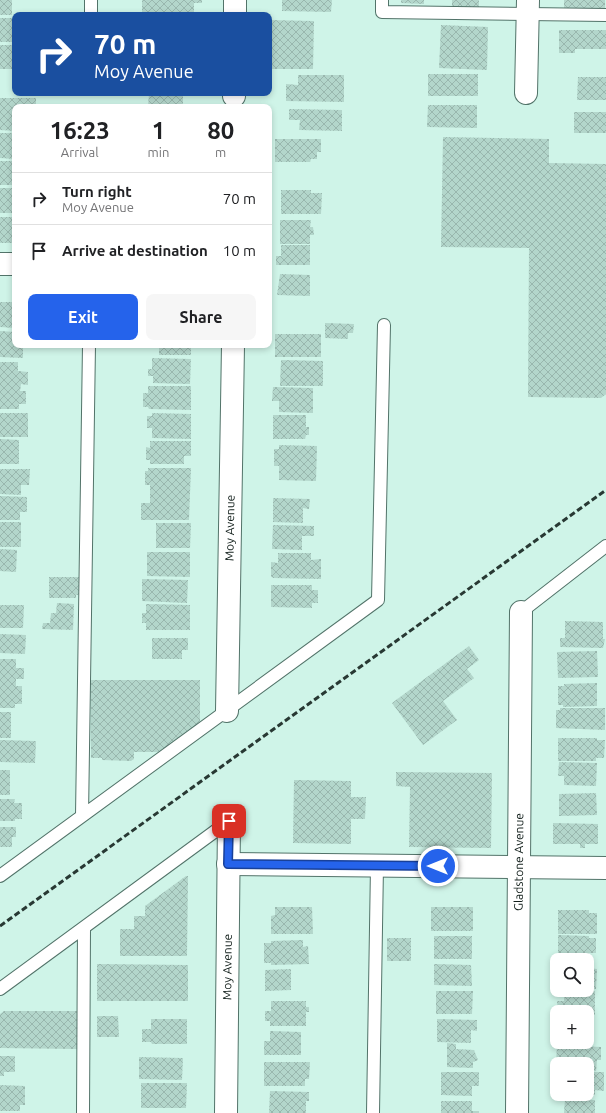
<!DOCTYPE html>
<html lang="en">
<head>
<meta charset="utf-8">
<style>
	body { margin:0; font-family:Ubuntu,sans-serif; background:#f6f6f6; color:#202124; height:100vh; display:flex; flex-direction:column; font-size:15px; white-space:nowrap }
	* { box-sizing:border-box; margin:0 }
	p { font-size:13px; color:#757577 }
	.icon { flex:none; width:22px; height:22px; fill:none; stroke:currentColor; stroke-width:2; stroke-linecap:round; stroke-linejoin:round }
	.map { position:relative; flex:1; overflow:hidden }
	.drawer { position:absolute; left:12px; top:104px; width:260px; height:244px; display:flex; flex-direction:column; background:#fff; border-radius:8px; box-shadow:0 2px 6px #0003 }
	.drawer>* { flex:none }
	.hud { position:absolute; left:12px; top:12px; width:260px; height:84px; border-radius:8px; box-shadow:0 2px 6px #0003; background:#1a4fa0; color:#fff; overflow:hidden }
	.buttons { position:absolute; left:550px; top:953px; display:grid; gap:8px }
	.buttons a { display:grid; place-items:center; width:44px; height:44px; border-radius:8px; background:#fff; box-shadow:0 2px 6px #0003; font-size:20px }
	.pin { position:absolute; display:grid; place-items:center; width:34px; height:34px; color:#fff; margin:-17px; border-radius:8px; box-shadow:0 2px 6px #0006 }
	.me { position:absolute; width:44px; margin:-22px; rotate:270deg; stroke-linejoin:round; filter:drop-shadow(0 0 3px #0008) }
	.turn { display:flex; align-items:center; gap:14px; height:84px; padding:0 16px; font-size:18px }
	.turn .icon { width:52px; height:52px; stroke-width:2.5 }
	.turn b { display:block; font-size:28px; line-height:34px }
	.eta { display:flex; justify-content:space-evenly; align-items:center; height:68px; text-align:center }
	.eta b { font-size:24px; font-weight:700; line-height:28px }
	.primary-button { display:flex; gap:8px; margin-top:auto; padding:8px 16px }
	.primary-button a { flex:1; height:46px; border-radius:8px; background:#2563eb; color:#fff; font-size:16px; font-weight:700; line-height:46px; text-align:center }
	.primary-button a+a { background:#f6f6f6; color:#202124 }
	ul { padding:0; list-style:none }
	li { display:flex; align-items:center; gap:12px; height:52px; padding:0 16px; border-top:1px solid #e0e0e0 }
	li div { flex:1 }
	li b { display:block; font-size:15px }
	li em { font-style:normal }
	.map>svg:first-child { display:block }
</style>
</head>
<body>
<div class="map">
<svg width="606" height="1113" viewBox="0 0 606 1113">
	<defs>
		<pattern id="building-cross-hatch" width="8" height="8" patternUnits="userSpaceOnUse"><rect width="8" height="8" fill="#b3d6cb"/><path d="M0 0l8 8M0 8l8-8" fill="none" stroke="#99b7ae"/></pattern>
	</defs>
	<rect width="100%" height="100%" fill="#cff4e8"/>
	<path fill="url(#building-cross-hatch)" d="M0,0H12V15H0Z
		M142,0H202V3H194V15H142Z
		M282,0H332L331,12L282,11Z
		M401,0H424V4L401,3Z
		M452,0H479V7H452Z
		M564,0H605V11L564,12Z
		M0,18H15V42H0Z
		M269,20L314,21L313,69H269Z
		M441,25L488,27L487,70L439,68Z
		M559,30H606V49H575V53H559Z
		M0,45H15V69H0Z
		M428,74H478V96H428Z
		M298,75H344V102L286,101V84L298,85Z
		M578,77H606V100H577Z
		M149,93H183V107H148Z
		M0,98H36V107H15V131L0,130Z
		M428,105H477V128L427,127Z
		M289,109L342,110V131L299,130L300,120H289Z
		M574,112H606V133H574Z
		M0,133H15V159L0,158Z
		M443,137L549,139V163L606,164V394L601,398L528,397L529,248L441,247Z
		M275,139H321V152H317V159H311L310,162H275Z
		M0,161H15V185H0Z
		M0,188H15V213H0Z
		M281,190H311V193H322L321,214H281Z
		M0,217H15V243H0Z
		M280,220H311L310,227H313L314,235H310V244H280Z
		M281,245H310V265H276V256H281Z
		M280,274L310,275V296L277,295Z
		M0,302H15V328L0,327Z
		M325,323L354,324L353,333H348V339L325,338Z
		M0,331L15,332V345H23V358L0,357Z
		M275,334H321V357H275Z
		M159,345H191V355H159Z
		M152,358L191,359L190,384L153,383V376H148V369H152Z
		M281,360L323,361V386H280Z
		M0,362H18V371L28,372V385L21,384L20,391H26V404H19V409H0Z
		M148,386H191V410L149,409L148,407H143V393H148Z
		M273,387L313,388V413L279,412V401H272Z
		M0,413H28V437H0Z
		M152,413L191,414V439L152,438V428H147V416H152Z
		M273,415H306V427H309V435H306L305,439H273Z
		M0,439L19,440V464H0Z
		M150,441H191V456H184V464H150V460H146V447L150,448Z
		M279,445L317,446L316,481L279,480V466H274V449H279Z
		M148,468H191L189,520H141V503H150V485H145V471H148Z
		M0,469H30L29,485H21V495L0,494Z
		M0,496L27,497V512H20V520H0Z
		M273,498L310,499L309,509L303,508V523L273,522Z
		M0,522H21V547H0Z
		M156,523H191L190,548H156Z
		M273,525L314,526V536H302V550L272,549Z
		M0,549L17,550L16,572L0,571Z
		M147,552H190V577L147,576Z
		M278,553H311V560L321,559V579L273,578L271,576V562L278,563Z
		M49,577H82V595H76V598H49Z
		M142,579L188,580L187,603L142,601Z
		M271,585H312V590H318V603H312V608L271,607Z
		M57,603L74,604L73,630L42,629L43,623H50L51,613H56Z
		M146,604L190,605V630H146V623H142V613H146Z
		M0,605H24L23,628H0Z
		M565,621L603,622V639H605L603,648L560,647V638H565Z
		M0,634L26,635L25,654L0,653Z
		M152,638H188V650H182V659H152Z
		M469,646L479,660L467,669L474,678L443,701L457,720L423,745L392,703Z
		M597,651L598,677L558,678L557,652Z
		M0,659H16V668H24V679H16V686H22V704H15V708H0Z
		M91,680H200V728L164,752H134V759L131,761L102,760V758H91Z
		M597,683V706L563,707V705H558V686H564V684Z
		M560,708H605V730L556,728V710H560Z
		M0,712H11V738H0Z
		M558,738H597V740H605L604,758H596V761H558Z
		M0,740L36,741L35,763L0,762Z
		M559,762L597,763L596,786L564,785V776H558Z
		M0,770H10V795H0Z
		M396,772L492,773L491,848L409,847L410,787L396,786Z
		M294,780L351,781V797H366L365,819H351V844L293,843Z
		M596,793L597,815L559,816V794Z
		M0,799H15L14,803H22V819H15V821H0Z
		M553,823L598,824V844H585V848H580V844H553Z
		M0,827H16V837H12V847H0Z
		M186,876H188L187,956H120V929H134V916H145V906Z
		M275,907H312L313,934H271V916L275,915Z
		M431,907H473V931H431Z
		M558,910H589V913H597V934H558Z
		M558,935L589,936V938H596V953H589V960L558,959Z
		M434,936H472V959H434Z
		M387,938H411V961H387Z
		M303,940V947L308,946L309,964L271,965V963H264V943H271V941Z
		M97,964L188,965V1001H97Z
		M434,964L471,965L472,986L434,985Z
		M587,966H589V968L597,969L596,989H587Z
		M291,969V990L265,991V970Z
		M436,991H473L472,1014H436Z
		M595,991V1015H587V1012H558L557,1001H564V992Z
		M271,1001H306V1007H309V1012H306V1026H270V1021H265V1011H271Z
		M4,1011H77V1049L0,1048V1014Z
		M97,1016H118L119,1037H97Z
		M151,1019H187V1044H152L151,1042H142V1029H151Z
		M437,1019L477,1020V1031L471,1030V1043L437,1042Z
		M270,1031L301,1032V1055H264V1041H270Z
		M447,1043L456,1044V1049L474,1050L478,1060L473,1062V1068L447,1067Z
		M557,1045L601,1047V1060H597L596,1071L587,1070V1064H556Z
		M0,1056H15V1072H4V1076H0Z
		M139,1057L183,1058L182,1080L139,1079Z
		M264,1062H310L309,1079H305V1086H264Z
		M441,1072H479V1086H472V1096L441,1095Z
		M587,1072H604V1091L595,1090V1095H587Z
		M141,1083H187L186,1108H141Z
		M0,1085L25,1086V1105H20V1111H0Z
		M270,1091L309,1092V1101H306V1113H269Z
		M565,1099L595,1100V1113H564Z
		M441,1101H472V1111H479V1113H441Z"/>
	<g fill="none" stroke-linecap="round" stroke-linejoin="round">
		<defs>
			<path id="service" d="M382,0V12L606,15
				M91,15V0
				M521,612L606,546
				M82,816L89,345
				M0,876L378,600L384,325
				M0,989L229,821
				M83,1113L84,928
				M373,1113L377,866"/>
			<g id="minor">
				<path d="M235,15V0"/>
				<path d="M526,93L528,0"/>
				<path d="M234,96V93"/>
				<path d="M0,264H15"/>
				<path id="s1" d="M227,711L233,345"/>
				<path d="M228,864L606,868"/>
				<path id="s2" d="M226,1113L229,821"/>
				<path id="s3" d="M517,1113L521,612"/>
			</g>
		</defs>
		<use href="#service" stroke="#527369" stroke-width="14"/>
		<use href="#minor" stroke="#527369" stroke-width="24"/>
		<use href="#service" stroke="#fff" stroke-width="12"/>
		<use href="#minor" stroke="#fff" stroke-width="22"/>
		<path stroke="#283833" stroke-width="3" stroke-dasharray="6 3" stroke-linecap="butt" d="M0,926L606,490"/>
	</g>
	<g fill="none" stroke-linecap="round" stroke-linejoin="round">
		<defs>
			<path id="route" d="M229,821L228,864L438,866"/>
		</defs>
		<use href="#route" stroke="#184099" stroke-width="10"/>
		<use href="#route" stroke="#2563eb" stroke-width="7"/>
	</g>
	<g text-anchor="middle" stroke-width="4" stroke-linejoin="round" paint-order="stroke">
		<g font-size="12" fill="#111e1a" stroke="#e2fff5">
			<text dy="4" stroke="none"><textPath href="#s1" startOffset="183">Moy Avenue</textPath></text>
			<text dy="4" stroke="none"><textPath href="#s3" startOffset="251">Gladstone Avenue</textPath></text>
			<text dy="4" stroke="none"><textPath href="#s2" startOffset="146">Moy Avenue</textPath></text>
		</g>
	</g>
</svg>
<div class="buttons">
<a><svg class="icon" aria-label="search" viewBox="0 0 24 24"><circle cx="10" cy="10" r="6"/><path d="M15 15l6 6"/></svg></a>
<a>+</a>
<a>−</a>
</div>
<div class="pin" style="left:229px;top:821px;background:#d93025"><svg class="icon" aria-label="arrive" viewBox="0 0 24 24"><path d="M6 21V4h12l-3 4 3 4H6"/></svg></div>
<svg class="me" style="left:438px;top:866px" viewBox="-20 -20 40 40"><circle r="17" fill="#2563eb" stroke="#fff" stroke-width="3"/><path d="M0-11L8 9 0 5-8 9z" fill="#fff"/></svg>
<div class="hud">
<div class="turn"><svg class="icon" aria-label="right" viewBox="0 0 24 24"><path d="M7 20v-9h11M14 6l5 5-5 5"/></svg><div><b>70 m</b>Moy Avenue</div></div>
</div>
<section class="drawer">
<div class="eta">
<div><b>16:23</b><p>Arrival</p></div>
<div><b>1</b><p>min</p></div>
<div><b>80</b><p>m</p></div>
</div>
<ul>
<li><svg class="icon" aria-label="right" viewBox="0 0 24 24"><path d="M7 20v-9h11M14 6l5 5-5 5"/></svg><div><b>Turn right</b><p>Moy Avenue</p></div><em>70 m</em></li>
<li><svg class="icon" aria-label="arrive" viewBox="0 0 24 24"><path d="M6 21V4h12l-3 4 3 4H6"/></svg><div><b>Arrive at destination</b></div><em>10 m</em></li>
</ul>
<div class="primary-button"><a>Exit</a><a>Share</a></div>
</section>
</div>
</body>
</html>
